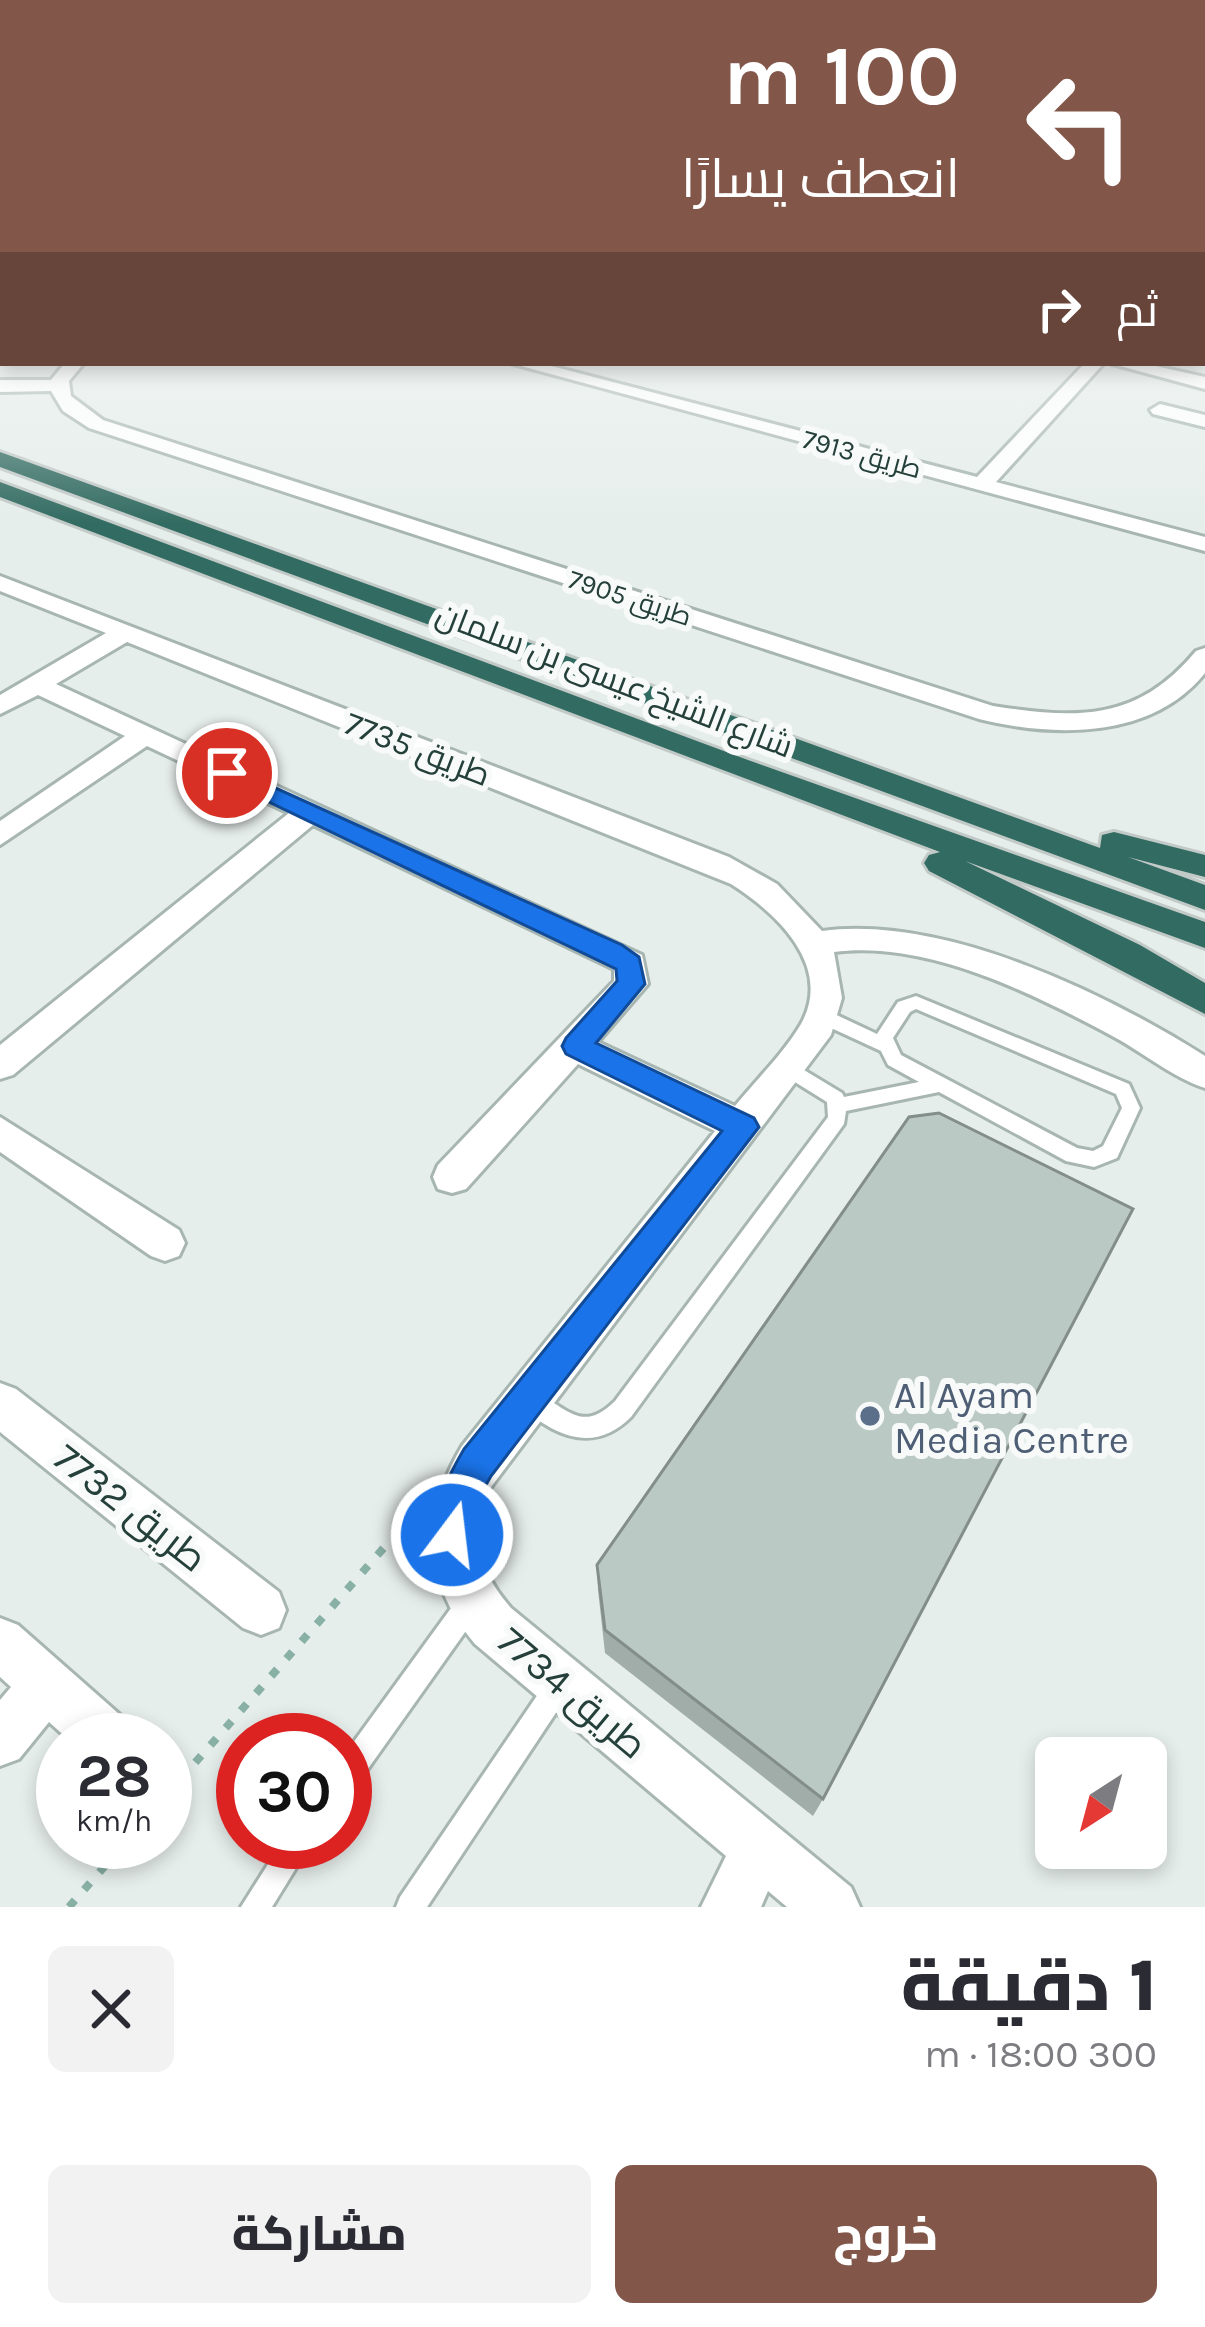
<!DOCTYPE html>
<html lang="ar">
<head>
<meta charset="utf-8">
<style>
	body { margin:0; font-family:Karla,Cairo,sans-serif; background:#f2f2f3; color:#2b2b33; direction:rtl; height:100vh; display:flex; flex-direction:column; font-size:45px; white-space:nowrap }
	* { box-sizing:border-box; margin:0 }
	p { font-size:39px; color:#7c7c81 }
	.icon { flex:none; width:66px; height:66px; fill:none; stroke:currentColor; stroke-width:2; stroke-linecap:round; stroke-linejoin:round }
	.map { position:relative; height:1907px; overflow:hidden; direction:ltr }
	.details { display:flex; flex-direction:column; background:#fff; flex:1 }
	.details>* { flex:none }
	.banner { position:absolute; left:0px; top:0px; width:1206px; height:366px; box-shadow:0 6px 18px #0003; direction:rtl; background:#82574a; color:#fff; overflow:hidden }
	.needle { width:78px; rotate:216deg }
	.fabs { position:absolute; left:1035px; top:1737px; display:grid; gap:24px }
	.fabs a { display:grid; place-items:center; width:132px; height:132px; border-radius:18px; background:#fff; box-shadow:0 6px 18px #0003; font-size:60px }
	.speed { position:absolute; left:36px; top:1713px; display:flex; gap:24px; font-size:60px; font-weight:700; text-align:center }
	.speed>* { display:grid; place-content:center; width:156px; height:156px; border-radius:50%; background:#fff; box-shadow:0 6px 18px #0003; line-height:1 }
	.speed small { font-size:30px; font-weight:400 }
	.speed .limit { border:18px solid #d22; background:#fff; color:#111 }
	.pin { position:absolute; display:grid; place-items:center; width:102px; height:102px; color:#fff; margin:-51px; border:6px solid #fff; border-radius:50%; box-shadow:0 3px 12px #0007 }
	.me { position:absolute; width:132px; margin:-66px; rotate:15deg; stroke-linejoin:round; filter:drop-shadow(0 0 9px #0008) }
	.turn { display:flex; align-items:center; gap:42px; height:252px; padding:0 48px; font-size:54px }
	.turn .icon { width:156px; height:156px; stroke-width:2.5 }
	.turn b { display:block; font-size:84px; line-height:102px }
	.then { display:flex; align-items:center; height:114px; padding:0 48px; background:#0003; gap:24px; font-size:45px }
	.round { display:grid; place-items:center; flex:none; width:126px; height:126px; border-radius:18px; background:#f2f2f3 }
	.overview { display:flex; align-items:center; justify-content:space-between; height:204px; padding:0 48px }
	h1 { font-size:72px; font-weight:800; line-height:90px }
	.primary-button { display:flex; gap:24px; margin-top:auto; padding:24px 48px }
	.primary-button a { flex:1; height:138px; border-radius:18px; background:#82574a; color:#fff; font-size:48px; font-weight:800; line-height:138px; text-align:center }
	.primary-button a+a { background:#f2f2f3; color:#2b2b33 }
	.map>svg:first-child { display:block }
</style>
</head>
<body>
<div class="map">
<svg width="1205" height="1907" viewBox="0 0 1205 1907">
	<rect width="100%" height="100%" fill="#e6eeeb"/>
	<g fill="none" stroke-linecap="round" stroke-linejoin="round">
		<defs>
			<path id="lane" d="M916,996L1129,1084L1140,1108L1117,1158L1094,1167L1066,1161L939,1092L846,1111L844,1124L631,1417C607,1441 581,1444 551,1428C539,1421 528,1414 522,1402L525,1394L533,1391C566,1406 581,1435 615,1401L828,1117L827,1102L782,1074L779,1069L782,1064H794L842,1093L844,1097L919,1082L888,1065L881,1051L816,1021L813,1016L816,1011H828L877,1034L898,1002ZM916,1009L1116,1094L1122,1108L1103,1146L1093,1151L1077,1148L901,1055L893,1038L910,1012Z
				M471,1590L480,1593L483,1602L480,1611L355,1787L345,1790V1754L462,1593Z
				M558,1674L567,1678L571,1687L567,1696L427,1907H396L400,1897L549,1678Z
				M282,1842H312L272,1907H241Z"/>
			<path id="street" d="M3,315V325L0,326V316Z
				M0,340H3V350H0Z
				M65,363H84L69,381L71,396L103,420L993,706C1078,719 1137,722 1196,651L1205,648V673C1152,739 1056,738 979,719L89,428L63,411L51,391L0,392V380H51Z
				M510,363H540L977,477L1085,363H1104L996,482L1205,537V551Z
				M1109,363H1142L1205,377V389Z
				M1160,404L1205,415V427L1153,414L1150,410Z
				M0,576L729,857L777,884L822,931C943,915 1104,992 1205,1056V1088C1174,1078 1145,1054 1116,1038C1036,995 928,940 834,952L842,998L831,1035L485,1495C469,1539 481,1574 511,1608L851,1887L860,1907H787L768,1891L761,1907H701L726,1856L475,1644C422,1581 421,1515 462,1446L715,1131L578,1064L466,1189L452,1193L438,1189L433,1177L438,1165L614,981V969L313,825L13,1075L0,1079V1045L289,813L147,746L0,845V821L125,736L38,695L0,714V695L106,633L0,591ZM127,642L731,884C775,912 834,965 801,1024C784,1053 756,1080 735,1106L598,1042L648,984L642,955L56,684Z
				M0,1117L179,1230L185,1243L179,1256L165,1261L151,1256L0,1152Z
				M0,1383L16,1389L279,1592L286,1610L279,1628L261,1635L243,1628L0,1432Z
				M0,1618L18,1625L127,1721L134,1740H69L49,1722L19,1759L0,1766V1700L11,1687L0,1677Z"/>
			<path id="highway" d="M0,452L1100,848L1102,835L1114,832L1205,855V877L1128,857L1205,885V910L0,467Z
				M0,482L748,760L1205,922V948L965,861L1140,945L1205,983V1014L929,871L924,863L929,855L940,852L0,497Z"/>
		</defs>
		<use href="#lane" stroke="#a8b6b2" stroke-width="6"/>
		<use href="#street" stroke="#a8b6b2" stroke-width="6"/>
		<use href="#highway" stroke="#c2cac8" stroke-width="6"/>
		<path stroke="#88b0a5" stroke-width="8" stroke-dasharray="9 14" stroke-linecap="butt" d="M165,1797L388,1543L421,1520
			M69,1907L126,1842"/>
		<use href="#lane" fill="#fff" fill-rule="evenodd"/>
		<use href="#street" fill="#fff" fill-rule="evenodd"/>
		<use href="#highway" fill="#326b61" fill-rule="evenodd"/>
	</g>
	<path fill="#a1ada9" d="M597,1565L823,1799L813,1816L605,1653L598,1590Z"/>
	<path fill="#bbc9c4" stroke="#838d89" stroke-width="3" d="M939,1113L1133,1209L823,1799L605,1630L597,1565L909,1117Z"/>
	<linearGradient id="sky" x2="0" y2="1"><stop stop-color="#85bade"/><stop offset="0.49" stop-color="#f4f7f6"/><stop offset="1" stop-color="#f4f7f6" stop-opacity="0"/></linearGradient>
	<rect width="1205" height="524" fill="url(#sky)"/>
	<path fill="#1a73e8" stroke="#114b97" stroke-width="3" d="M227,766L622,945L639,957L645,984L596,1043L754,1118L759,1127L491,1476L479,1497L466,1549L452,1555L438,1549C425,1517 448,1477 464,1449L722,1131L566,1054L562,1046L566,1038L617,981L616,969L219,778L215,773Z"/>
	<circle fill="#5c6f8a" stroke="#f7faf9" stroke-width="4.5" cx="870" cy="1416" r="12"/>
	<g text-anchor="middle" stroke-width="12" stroke-linejoin="round" paint-order="stroke">
		<g font-size="27" fill="#25403a" stroke="#f7faf9">
			<text transform="translate(862 454) rotate(15)" y="9">طريق 7913</text>
			<text transform="translate(630 598) rotate(18)" y="9">طريق 7905</text>
		</g>
		<g font-size="33" fill="#25403a" stroke="#f7faf9">
			<text transform="translate(615 679) rotate(21)" y="12">شارع الشيخ عيسى بن سلمان</text>
			<text transform="translate(418 748) rotate(21)" y="12">طريق 7735</text>
		</g>
		<g font-size="39" fill="#4e5e75" stroke="#f7faf9" text-anchor="start">
			<text x="894" y="1408">Al Ayam<tspan x="894" dy="45">Media Centre</tspan></text>
		</g>
		<g font-size="39" fill="#25403a" stroke="#f7faf9">
			<text transform="translate(131 1507) rotate(38)" y="14">طريق 7732</text>
			<text transform="translate(573 1692) rotate(40)" y="14">طريق 7734</text>
		</g>
	</g>
</svg>
<div class="fabs">
<a><svg class="needle" viewBox="-14 -14 28 28"><path d="M0-13l5 13h-10z" fill="#e53935"/><path d="M0 13l5-13h-10z" fill="#7c7c81"/></svg></a>
</div>
<div class="speed"><div>28<small>km/h</small></div><div class="limit">30</div></div>
<div class="pin" style="left:227px;top:773px;background:#d93025"><svg class="icon" aria-label="arrive" viewBox="0 0 24 24"><path d="M6 21V4h12l-3 4 3 4H6"/></svg></div>
<svg class="me" style="left:452px;top:1535px" viewBox="-20 -20 40 40"><circle r="17" fill="#1a73e8" stroke="#fff" stroke-width="3"/><path d="M0-11L8 9 0 5-8 9z" fill="#fff"/></svg>
<div class="banner">
<div class="turn"><svg class="icon" aria-label="left" viewBox="0 0 24 24"><path d="M17 20v-9H6M10 6l-5 5 5 5"/></svg><div><b>100 m</b>انعطف يسارًا</div></div>
<div class="then">ثم<svg class="icon" aria-label="right" viewBox="0 0 24 24"><path d="M7 20v-9h11M14 6l5 5-5 5"/></svg></div>
</div>
</div>
<section class="details">
<div class="overview"><div><h1>1 دقيقة</h1><p>300 m · 18:00</p></div><a class="round"><svg class="icon" aria-label="close" viewBox="0 0 24 24"><path d="M6 6l12 12M18 6L6 18"/></svg></a></div>
<div class="primary-button"><a>خروج</a><a>مشاركة</a></div>
</section>
</body>
</html>
